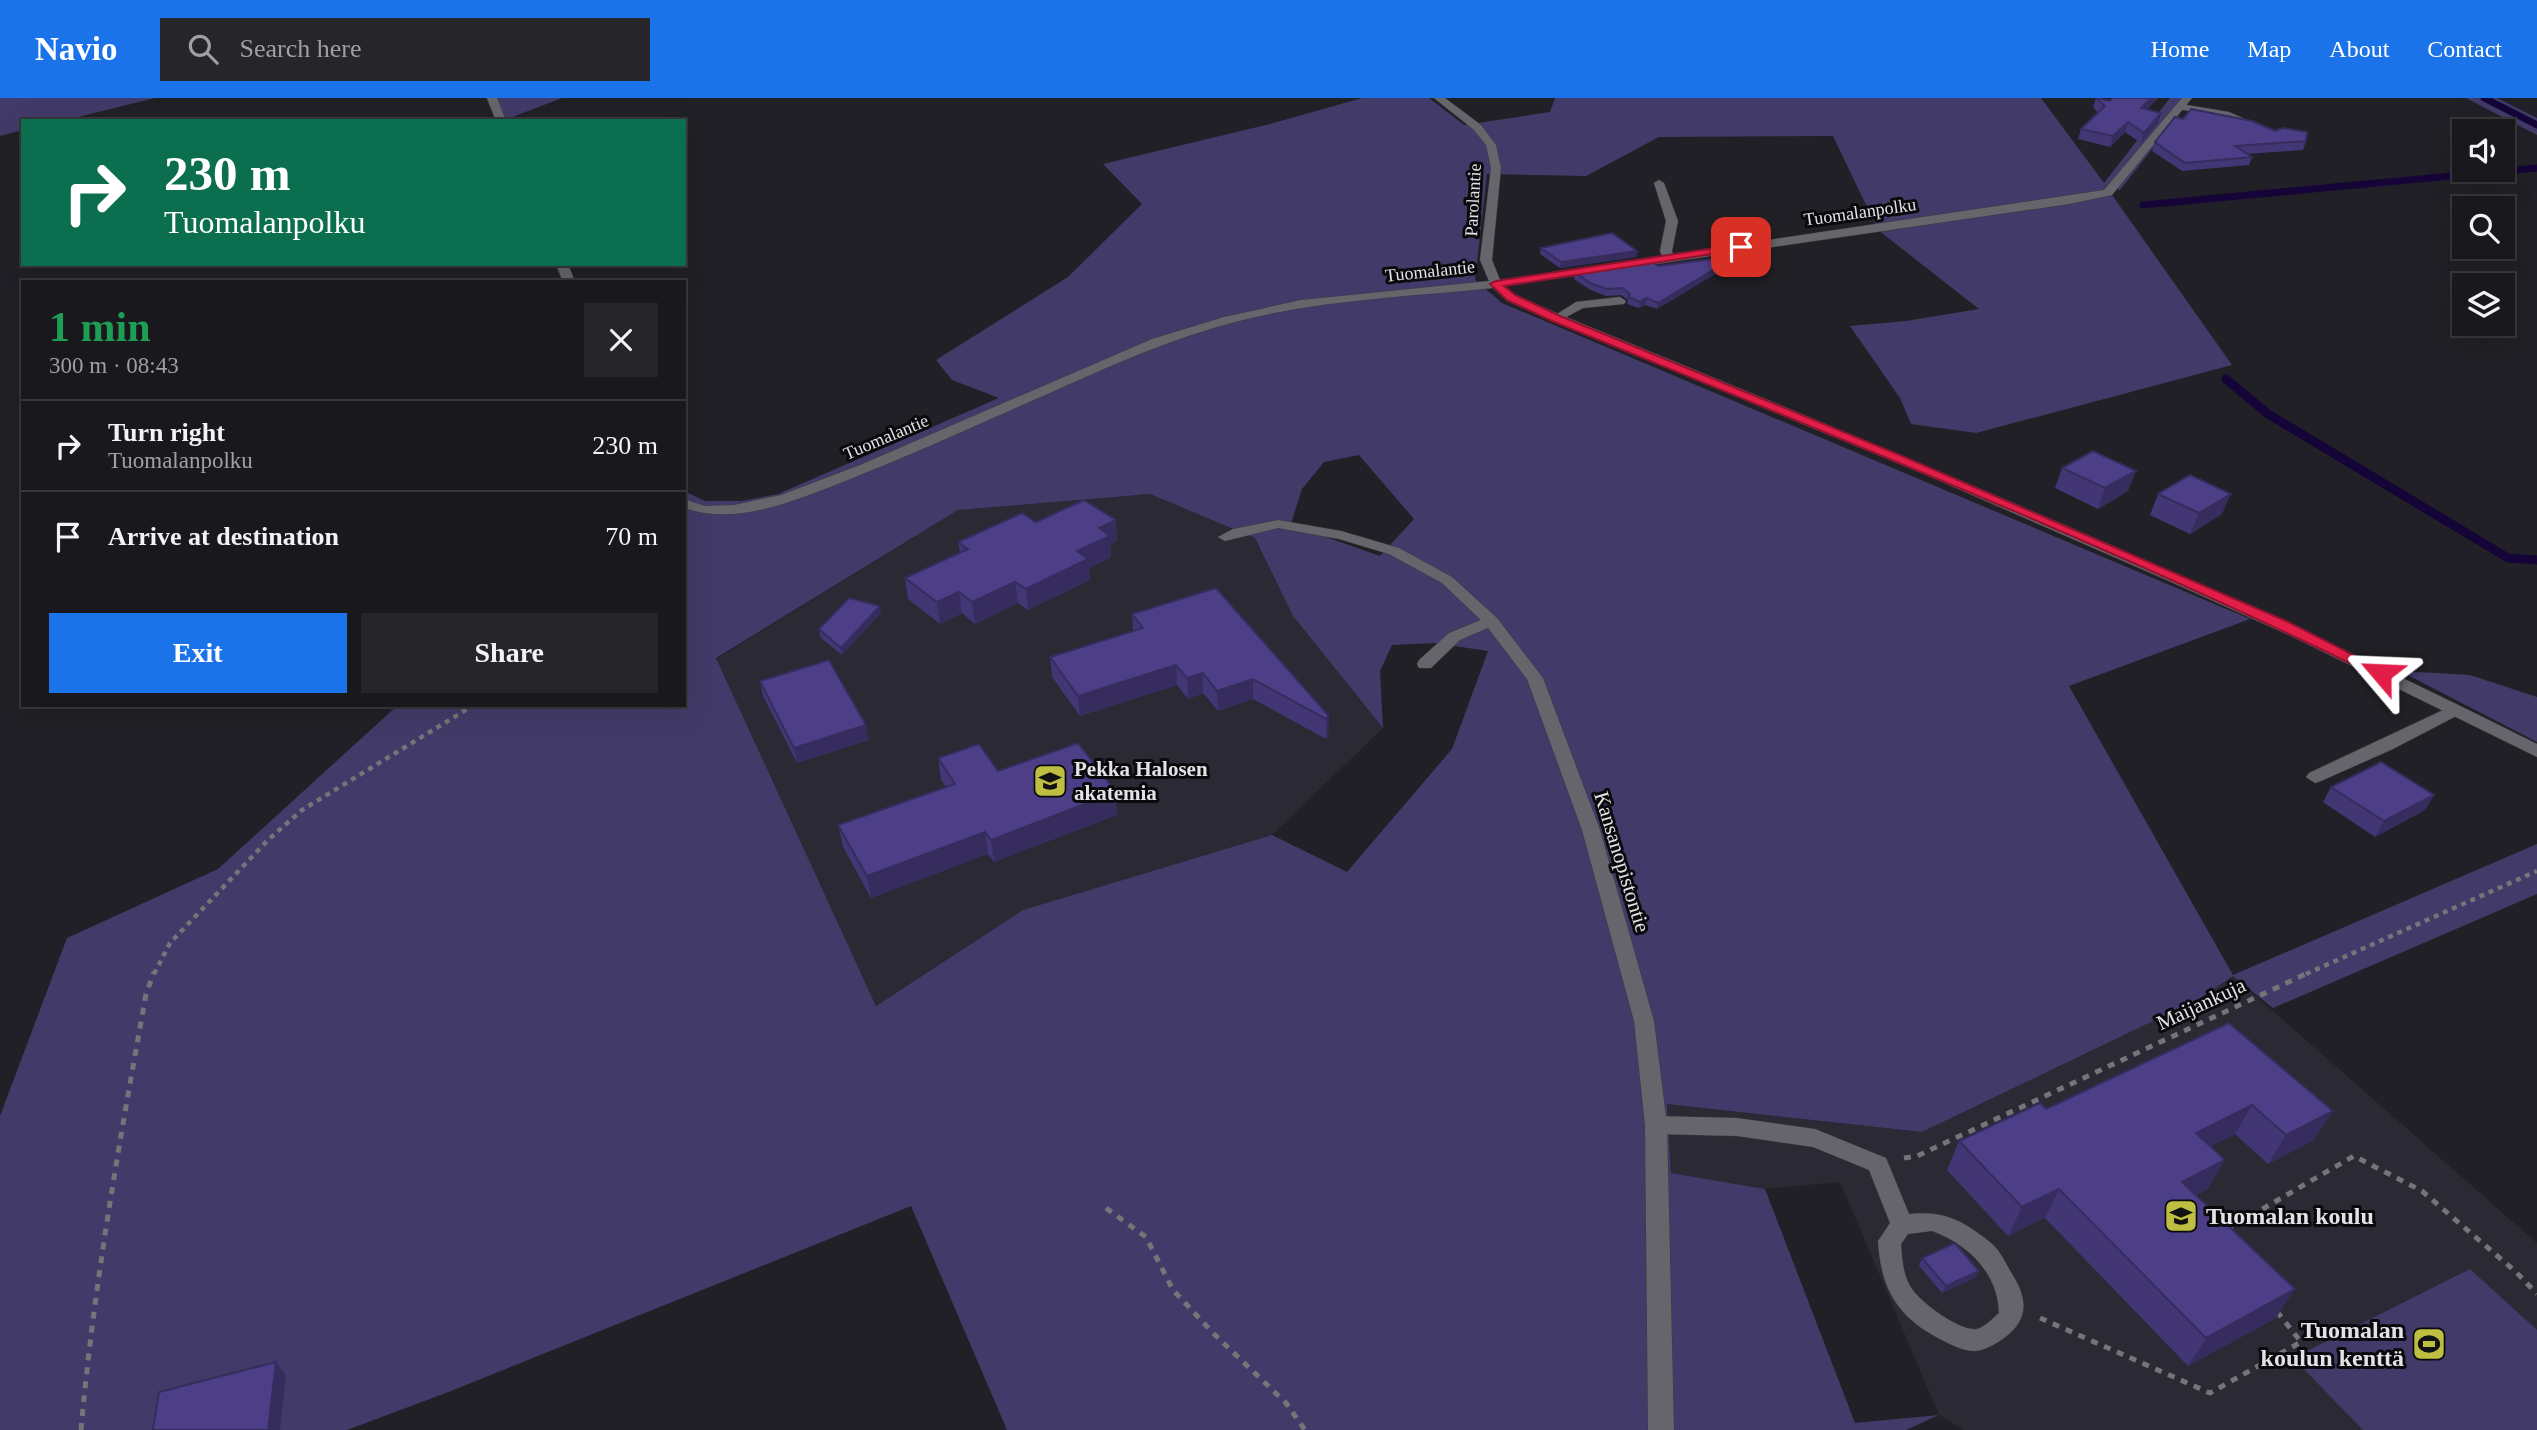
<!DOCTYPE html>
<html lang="en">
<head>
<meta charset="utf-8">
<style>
	body { margin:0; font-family:Georgia,serif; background:#262529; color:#f1f3f6; height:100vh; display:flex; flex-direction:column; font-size:26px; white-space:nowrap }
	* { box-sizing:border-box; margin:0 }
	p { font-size:23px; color:#9fa0a3 }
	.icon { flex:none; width:38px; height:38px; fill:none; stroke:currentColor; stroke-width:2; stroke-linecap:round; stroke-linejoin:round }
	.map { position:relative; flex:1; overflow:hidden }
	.panel { position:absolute; left:21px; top:182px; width:665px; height:427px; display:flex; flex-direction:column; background:#19181c; border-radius:0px; box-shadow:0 7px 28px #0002,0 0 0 2px #37373b }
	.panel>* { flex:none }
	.banner { position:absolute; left:21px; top:21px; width:665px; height:147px; border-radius:0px; box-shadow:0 7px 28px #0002,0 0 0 2px #37373b; background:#0b6e4f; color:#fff; overflow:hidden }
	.buttons { position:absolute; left:2452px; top:21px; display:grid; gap:14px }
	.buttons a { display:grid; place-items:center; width:63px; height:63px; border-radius:0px; background:#19181c; box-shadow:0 7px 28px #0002,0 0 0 2px #37373b; font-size:35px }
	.pin { position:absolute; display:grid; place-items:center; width:60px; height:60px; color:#fff; margin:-30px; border-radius:14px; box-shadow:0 4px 10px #0006 }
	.me { position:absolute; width:77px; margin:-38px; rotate:296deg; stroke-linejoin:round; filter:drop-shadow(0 0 5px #0008) }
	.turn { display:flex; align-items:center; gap:24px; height:147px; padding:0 28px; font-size:32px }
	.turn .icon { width:91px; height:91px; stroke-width:2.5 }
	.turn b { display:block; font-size:49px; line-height:60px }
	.round { display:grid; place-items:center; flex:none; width:74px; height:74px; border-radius:0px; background:#262529 }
	.headline { display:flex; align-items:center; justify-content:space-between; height:119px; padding:0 28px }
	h1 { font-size:42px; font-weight:800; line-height:52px; color:#1e9e55 }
	.action { display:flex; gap:14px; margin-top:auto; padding:14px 28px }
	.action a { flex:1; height:80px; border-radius:0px; background:#1a73e8; color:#fff; font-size:28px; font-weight:800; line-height:80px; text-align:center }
	.action a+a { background:#262529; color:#f1f3f6 }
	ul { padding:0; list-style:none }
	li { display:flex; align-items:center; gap:21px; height:91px; padding:0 28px; border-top:2px solid #37373b }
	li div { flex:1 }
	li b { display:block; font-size:26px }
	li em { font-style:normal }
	header { display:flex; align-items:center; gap:42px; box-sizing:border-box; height:98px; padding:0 35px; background:#1a73e8; color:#fff }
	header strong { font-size:33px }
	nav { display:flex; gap:38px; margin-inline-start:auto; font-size:24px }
	.search { width:490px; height:63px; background:#262529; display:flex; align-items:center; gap:18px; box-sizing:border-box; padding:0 24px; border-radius:0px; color:#9fa0a3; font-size:26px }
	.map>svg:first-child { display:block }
</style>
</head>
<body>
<header>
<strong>Navio</strong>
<div class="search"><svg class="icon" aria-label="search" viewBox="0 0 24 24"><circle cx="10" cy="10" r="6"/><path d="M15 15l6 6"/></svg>Search here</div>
<nav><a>Home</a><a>Map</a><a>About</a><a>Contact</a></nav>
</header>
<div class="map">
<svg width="2537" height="1332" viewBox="0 0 2537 1332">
	<rect width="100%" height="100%" fill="#212026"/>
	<path fill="#2a2934" d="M1150,396L1255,440L1293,518L1383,630L1272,737L1023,812L876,908L716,561L958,412Z
		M2233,878L2537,1145V1332H1964L1939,1317L1840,1084L1765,1091L1671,1075L1667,1006L1922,1034L2199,901Z"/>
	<path fill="#423b69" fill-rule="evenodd" d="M0,0H155L62,23H23V32L0,38Z
		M496,0H562L505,22Z
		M1362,0H1429L1464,27L1550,14L1555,0H2041L2104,85L2170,0H2192L2120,92L2105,87L2232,267L1976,335L1911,326L1900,300L1850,228L1906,223L1979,211L1878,132L1833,38L1659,39L1586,78L1487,76L1475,182L1502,205L2250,521L2069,588L2233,877L2537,746V796L2273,910L2233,878L2199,901L1922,1034L1667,1006L1671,1075L1765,1091L1855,1325L1939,1317L1906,1332H1007L911,1108L451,1293L347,1332H0V1018L67,840L218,771L398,607H684V393L705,403H742L778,396L999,300L952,282L936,262L1068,179L1142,106L1103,66L1270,26ZM1359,357L1414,421L1380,458L1323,438L1289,432L1302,391L1324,364ZM1150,396L1255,440L1293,518L1383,630L1380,573L1392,547L1434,545L1488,553L1452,651L1347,774L1272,737L1023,812L876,908L716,560L958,412Z
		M2466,0H2497L2537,20V37Z
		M2400,573L2470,577L2537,599V644Z
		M2470,1171L2537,1232V1332H2363L2293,1260Z"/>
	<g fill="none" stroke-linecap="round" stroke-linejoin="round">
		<path stroke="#150438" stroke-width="7" d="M2484,0L2537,27
			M2143,107L2537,70"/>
		<path stroke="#150438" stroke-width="9" d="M2226,281L2268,316L2508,460L2537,462"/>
		<defs>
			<path id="service" d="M2181,6L2229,14L2272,33L2267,36L2222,18L2177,11L2176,9Z
				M1659,82L1664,85L1678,123L1672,153L1674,160L1668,164L1664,162L1660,153L1666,123L1654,85Z
				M1620,199L1626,203L1624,206L1583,210L1557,224L1551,220L1576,204Z
				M1491,518L1497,520L1499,523L1497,526L1460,542L1431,570H1419L1417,566L1419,562L1449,535Z
				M2456,606L2464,611L2462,615L2393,651L2321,683L2315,685L2306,679L2309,675Z
				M1656,1018L1737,1020L1815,1031L1886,1060L1909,1116C1944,1112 1964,1123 1991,1145C2000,1152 2006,1166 2012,1176C2028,1201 2029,1222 2004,1240C1996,1246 1985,1252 1975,1253C1965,1253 1953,1248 1944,1243C1899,1221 1881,1193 1878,1143L1890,1125L1869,1072L1813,1049L1737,1038L1656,1036L1648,1033L1645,1027L1648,1021ZM1932,1133C1968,1146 1998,1175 1999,1215C1993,1220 1985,1229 1977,1231C1960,1234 1918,1203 1910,1188C1903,1176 1902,1160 1901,1146L1908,1136Z"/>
			<path id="minor" d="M487,0H497L506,23H496Z
				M1434,0H1445L1481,27L1496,47L1501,70L1492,162L1500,182L2104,92L2182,0H2192L2112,97L2069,106L1505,188L1515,197L1561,217C1890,352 2219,486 2537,646V659L2291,538L2169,483L1924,376L1553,223L1507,203L1493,190C1406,199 1316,202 1231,225C1175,240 1124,262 1072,285C997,318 923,352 848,382C798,401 737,429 684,410V401L705,408L734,407L781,397L860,367L1152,241L1224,219L1301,202L1489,183L1480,162L1491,70L1486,47L1473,31Z
				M556,166H568L575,184H563Z
				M1278,422L1341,433L1399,450L1452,479L1497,520L1543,580L1600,732L1654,923L1667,1027L1674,1332H1648L1645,1027L1634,923L1582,732L1527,581L1485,526L1442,485L1389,456L1339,441L1278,430L1225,443L1218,439L1233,431Z"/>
		</defs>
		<use href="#service" stroke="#3a3a3e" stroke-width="1"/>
		<use href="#minor" stroke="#3a3a3e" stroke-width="1"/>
		<path stroke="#757479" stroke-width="4.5" stroke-dasharray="5 5" stroke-linecap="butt" d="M154,876L170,845L268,742L302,712L474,607
			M2306,876L2537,773"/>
		<path stroke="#757479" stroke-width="5" stroke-dasharray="7 7" stroke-linecap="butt" d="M1904,1060L1917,1058L2310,874
			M1106,1110L1146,1139L1173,1192L1213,1235L1286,1305L1305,1332
			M2226,1132L2354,1058L2422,1093L2516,1174L2537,1196
			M2040,1220L2210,1295L2301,1244L2275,1211
			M81,1332C94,1185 120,1041 146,896L154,874"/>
		<use href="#service" fill="#66656c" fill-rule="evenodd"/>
		<use href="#minor" fill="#66656c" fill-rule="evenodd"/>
	</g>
	<path fill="#423674" d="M2096,0L2110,3L2113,0H2158L2147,11L2161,15L2158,25L2141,45L2125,34L2110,49L2078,41L2081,31L2098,15L2093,9Z
		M2183,21L2275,33L2306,43L2303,52L2247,56L2252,59L2249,67L2182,73L2152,53L2155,44Z
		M1541,150L1637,153L1636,159L1560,170L1540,156Z
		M1736,158L1735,164L1657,211L1645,207L1639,210L1627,206L1628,202L1621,197L1606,198L1589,191L1574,181L1575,174L1658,168Z
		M2062,370L2128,393L2098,411L2055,390Z
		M2158,396L2222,416L2190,436L2150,417Z
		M1116,422L1117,443L1111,446V459L1089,470L1090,482L1028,512L1018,505L975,526L962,515L940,526L908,501L905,480L960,454L958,444Z
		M881,515L842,557L820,539L819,531Z
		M1132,516L1329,618L1328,639L1326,641L1253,601L1218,613L1203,595L1188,601L1177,587L1080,618L1052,579L1050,559L1133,533Z
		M760,583L869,642L797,665L763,598Z
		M938,660L998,673L1117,717L994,764L988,756L871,800L843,749L838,727L946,689L941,682Z
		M2331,689L2434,697L2425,712L2375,739L2323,704Z
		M2229,925L2314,1042L2268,1066L2235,1036L2211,1048L2208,1091L2196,1097L2276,1220L2188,1268L2045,1120L2008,1138L1947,1072L1959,1043L2046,1011Z
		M1922,1160L1975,1180L1942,1195L1919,1168Z"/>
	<path fill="#362c5e" d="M2151,0H2158L2138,20L2141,10Z
		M2161,15L2158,25L2141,45L2144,35Z
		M2128,24L2125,34L2110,49L2113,38Z
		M1637,153L1636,159L1560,170L1561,164Z
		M1736,158L1735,164L1657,211L1658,205Z
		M1646,200L1645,207L1639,210L1640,204Z
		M2136,373L2128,393L2098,411L2105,390Z
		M2231,396L2222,416L2190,436L2199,415Z
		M1116,422L1117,443L1111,446V459L1089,470L1090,482L1028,512L1026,491L1077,453L1099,430Z
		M1015,484L1018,505L975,526L972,504Z
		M959,494L962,515L940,526L937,504Z
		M880,508L881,515L842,557L841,550Z
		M1176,567L1177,587L1080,618L1078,598Z
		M1203,575V595L1188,601L1187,580Z
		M1253,581V601L1218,613L1217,593Z
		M1329,618L1328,639L1326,641V621Z
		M866,627L869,642L797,665L794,650Z
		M1116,694L1117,717L994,764L991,742Z
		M2434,697L2425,712L2375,739L2384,723Z
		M985,734L988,756L871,800L867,778Z
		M2252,1007L2235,1036L2180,1064L2196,1035Z
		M2333,1013L2314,1042L2268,1066L2286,1037Z
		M2225,1062L2208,1091L2166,1112L2182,1084Z
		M2059,1091L2045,1120L2008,1138L2022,1109Z
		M1979,1173L1975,1180L1942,1195L1946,1188Z
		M2295,1191L2276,1220L2188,1268L2206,1240Z
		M276,1264L286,1278L280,1332H268Z"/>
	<path fill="#4d3f87" stroke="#362c5e" stroke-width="2" d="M2096,0L2110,3L2113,0H2151L2141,10L2161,15L2144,35L2128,24L2113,38L2081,31L2105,8Z
		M2191,11L2252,23L2275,33L2283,30L2307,34L2306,43L2235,48L2252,59L2185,65L2155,44L2175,19L2183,21Z
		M1612,135L1637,153L1561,164L1541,150Z
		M1736,158L1658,205L1646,200L1640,204L1628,199L1630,196L1622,190L1607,191L1590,185L1575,174L1651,163L1658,168Z
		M2093,353L2136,373L2105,390L2062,370Z
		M2190,377L2231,396L2199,415L2158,396Z
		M1084,402L1116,422L1099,430L1110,438L1077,453L1088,461L1026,491L1015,484L972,504L959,494L937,504L905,480L968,451L958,444L1022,415L1036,424Z
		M1216,490L1329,618L1326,621L1253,581L1217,593L1203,575L1187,580L1176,567L1078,598L1050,559L1143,530L1132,516Z
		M849,500L880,508L841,550L819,531Z
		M829,562L866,627L794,650L760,583Z
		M1078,645L1116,694L991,742L985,734L867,778L838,727L955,686L938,660L979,646L998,673Z
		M2381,664L2434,697L2384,723L2331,689Z
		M2229,925L2333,1013L2286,1037L2252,1007L2196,1035L2225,1062L2182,1084L2295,1191L2206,1240L2059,1091L2022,1109L1959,1043L2040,1005L2046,1011Z
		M1955,1145L1979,1173L1946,1188L1922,1160Z
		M276,1264L268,1332H153L159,1294Z"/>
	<path fill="#e11d48" stroke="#92132f" stroke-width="2" d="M1741,146L1747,149L1745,151L1504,188L1515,197L1560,218L1902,358L2286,523L2389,575L2381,579L2376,578C2108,446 1829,336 1552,223L1507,202L1490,186L1496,183Z"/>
	<defs>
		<symbol id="school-square" viewBox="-11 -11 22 22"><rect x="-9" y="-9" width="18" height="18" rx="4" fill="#bebf42" stroke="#0a0a0d"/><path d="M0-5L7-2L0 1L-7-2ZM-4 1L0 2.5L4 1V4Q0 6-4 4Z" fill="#111"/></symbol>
		<symbol id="stadium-square" viewBox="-11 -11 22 22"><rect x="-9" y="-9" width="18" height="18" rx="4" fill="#bebf42" stroke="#0a0a0d"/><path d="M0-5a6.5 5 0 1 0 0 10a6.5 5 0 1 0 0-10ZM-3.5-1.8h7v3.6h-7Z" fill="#111"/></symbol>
	</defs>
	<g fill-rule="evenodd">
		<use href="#school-square" x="1031" y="664" width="38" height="38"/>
		<use href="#school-square" x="2162" y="1099" width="38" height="38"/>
		<use href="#stadium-square" x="2410" y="1227" width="38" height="38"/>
	</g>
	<g text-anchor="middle" stroke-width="6" stroke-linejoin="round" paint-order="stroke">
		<g font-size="18" fill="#e3e2e6" stroke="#0a0a0d">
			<text transform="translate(1473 102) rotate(-87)" y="6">Parolantie</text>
			<text transform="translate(1860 114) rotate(-8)" y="6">Tuomalanpolku</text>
			<text transform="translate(1430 173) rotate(-6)" y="6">Tuomalantie</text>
			<text transform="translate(886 339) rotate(-23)" y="6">Tuomalantie</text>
		</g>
		<g font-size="21" font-weight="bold" fill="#e3e2e6" stroke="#0a0a0d" text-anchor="start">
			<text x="1074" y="678">Pekka Halosen<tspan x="1074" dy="24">akatemia</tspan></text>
		</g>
		<g font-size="21" fill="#e3e2e6" stroke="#0a0a0d">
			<text transform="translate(1622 764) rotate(73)" y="7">Kansanopistontie</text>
			<text transform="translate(2201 906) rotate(-25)" y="7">Maijankuja</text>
		</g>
		<g font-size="24" font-weight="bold" fill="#e3e2e6" stroke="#0a0a0d" text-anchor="start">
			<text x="2206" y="1126">Tuomalan koulu</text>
			<text x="2404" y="1240" text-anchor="end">Tuomalan<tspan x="2404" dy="28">koulun kenttä</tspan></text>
		</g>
	</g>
</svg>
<div class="buttons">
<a><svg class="icon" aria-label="sound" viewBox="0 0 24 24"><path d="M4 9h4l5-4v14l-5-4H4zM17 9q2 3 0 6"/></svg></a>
<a><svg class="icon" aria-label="search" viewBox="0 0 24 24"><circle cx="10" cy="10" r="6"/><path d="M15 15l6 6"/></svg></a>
<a><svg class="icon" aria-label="layers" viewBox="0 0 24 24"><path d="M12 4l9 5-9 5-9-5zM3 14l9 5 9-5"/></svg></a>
</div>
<div class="pin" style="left:1741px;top:149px;background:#d93025"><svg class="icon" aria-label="arrive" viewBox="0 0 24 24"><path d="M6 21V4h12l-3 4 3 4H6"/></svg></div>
<svg class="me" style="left:2381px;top:575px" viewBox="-20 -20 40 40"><path d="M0-17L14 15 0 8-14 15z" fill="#e11d48" stroke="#fff" stroke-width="4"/></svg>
<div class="banner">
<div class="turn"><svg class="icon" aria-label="right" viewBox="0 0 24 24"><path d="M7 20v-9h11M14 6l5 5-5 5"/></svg><div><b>230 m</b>Tuomalanpolku</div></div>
</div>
<section class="panel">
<div class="headline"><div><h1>1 min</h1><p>300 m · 08:43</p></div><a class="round"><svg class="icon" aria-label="close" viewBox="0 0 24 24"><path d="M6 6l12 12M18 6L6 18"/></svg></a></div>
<ul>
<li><svg class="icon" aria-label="right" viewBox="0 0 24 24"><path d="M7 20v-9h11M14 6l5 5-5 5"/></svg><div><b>Turn right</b><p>Tuomalanpolku</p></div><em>230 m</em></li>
<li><svg class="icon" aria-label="arrive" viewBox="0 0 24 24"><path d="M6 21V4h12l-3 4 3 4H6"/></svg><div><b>Arrive at destination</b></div><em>70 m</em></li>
</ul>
<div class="action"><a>Exit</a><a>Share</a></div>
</section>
</div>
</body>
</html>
